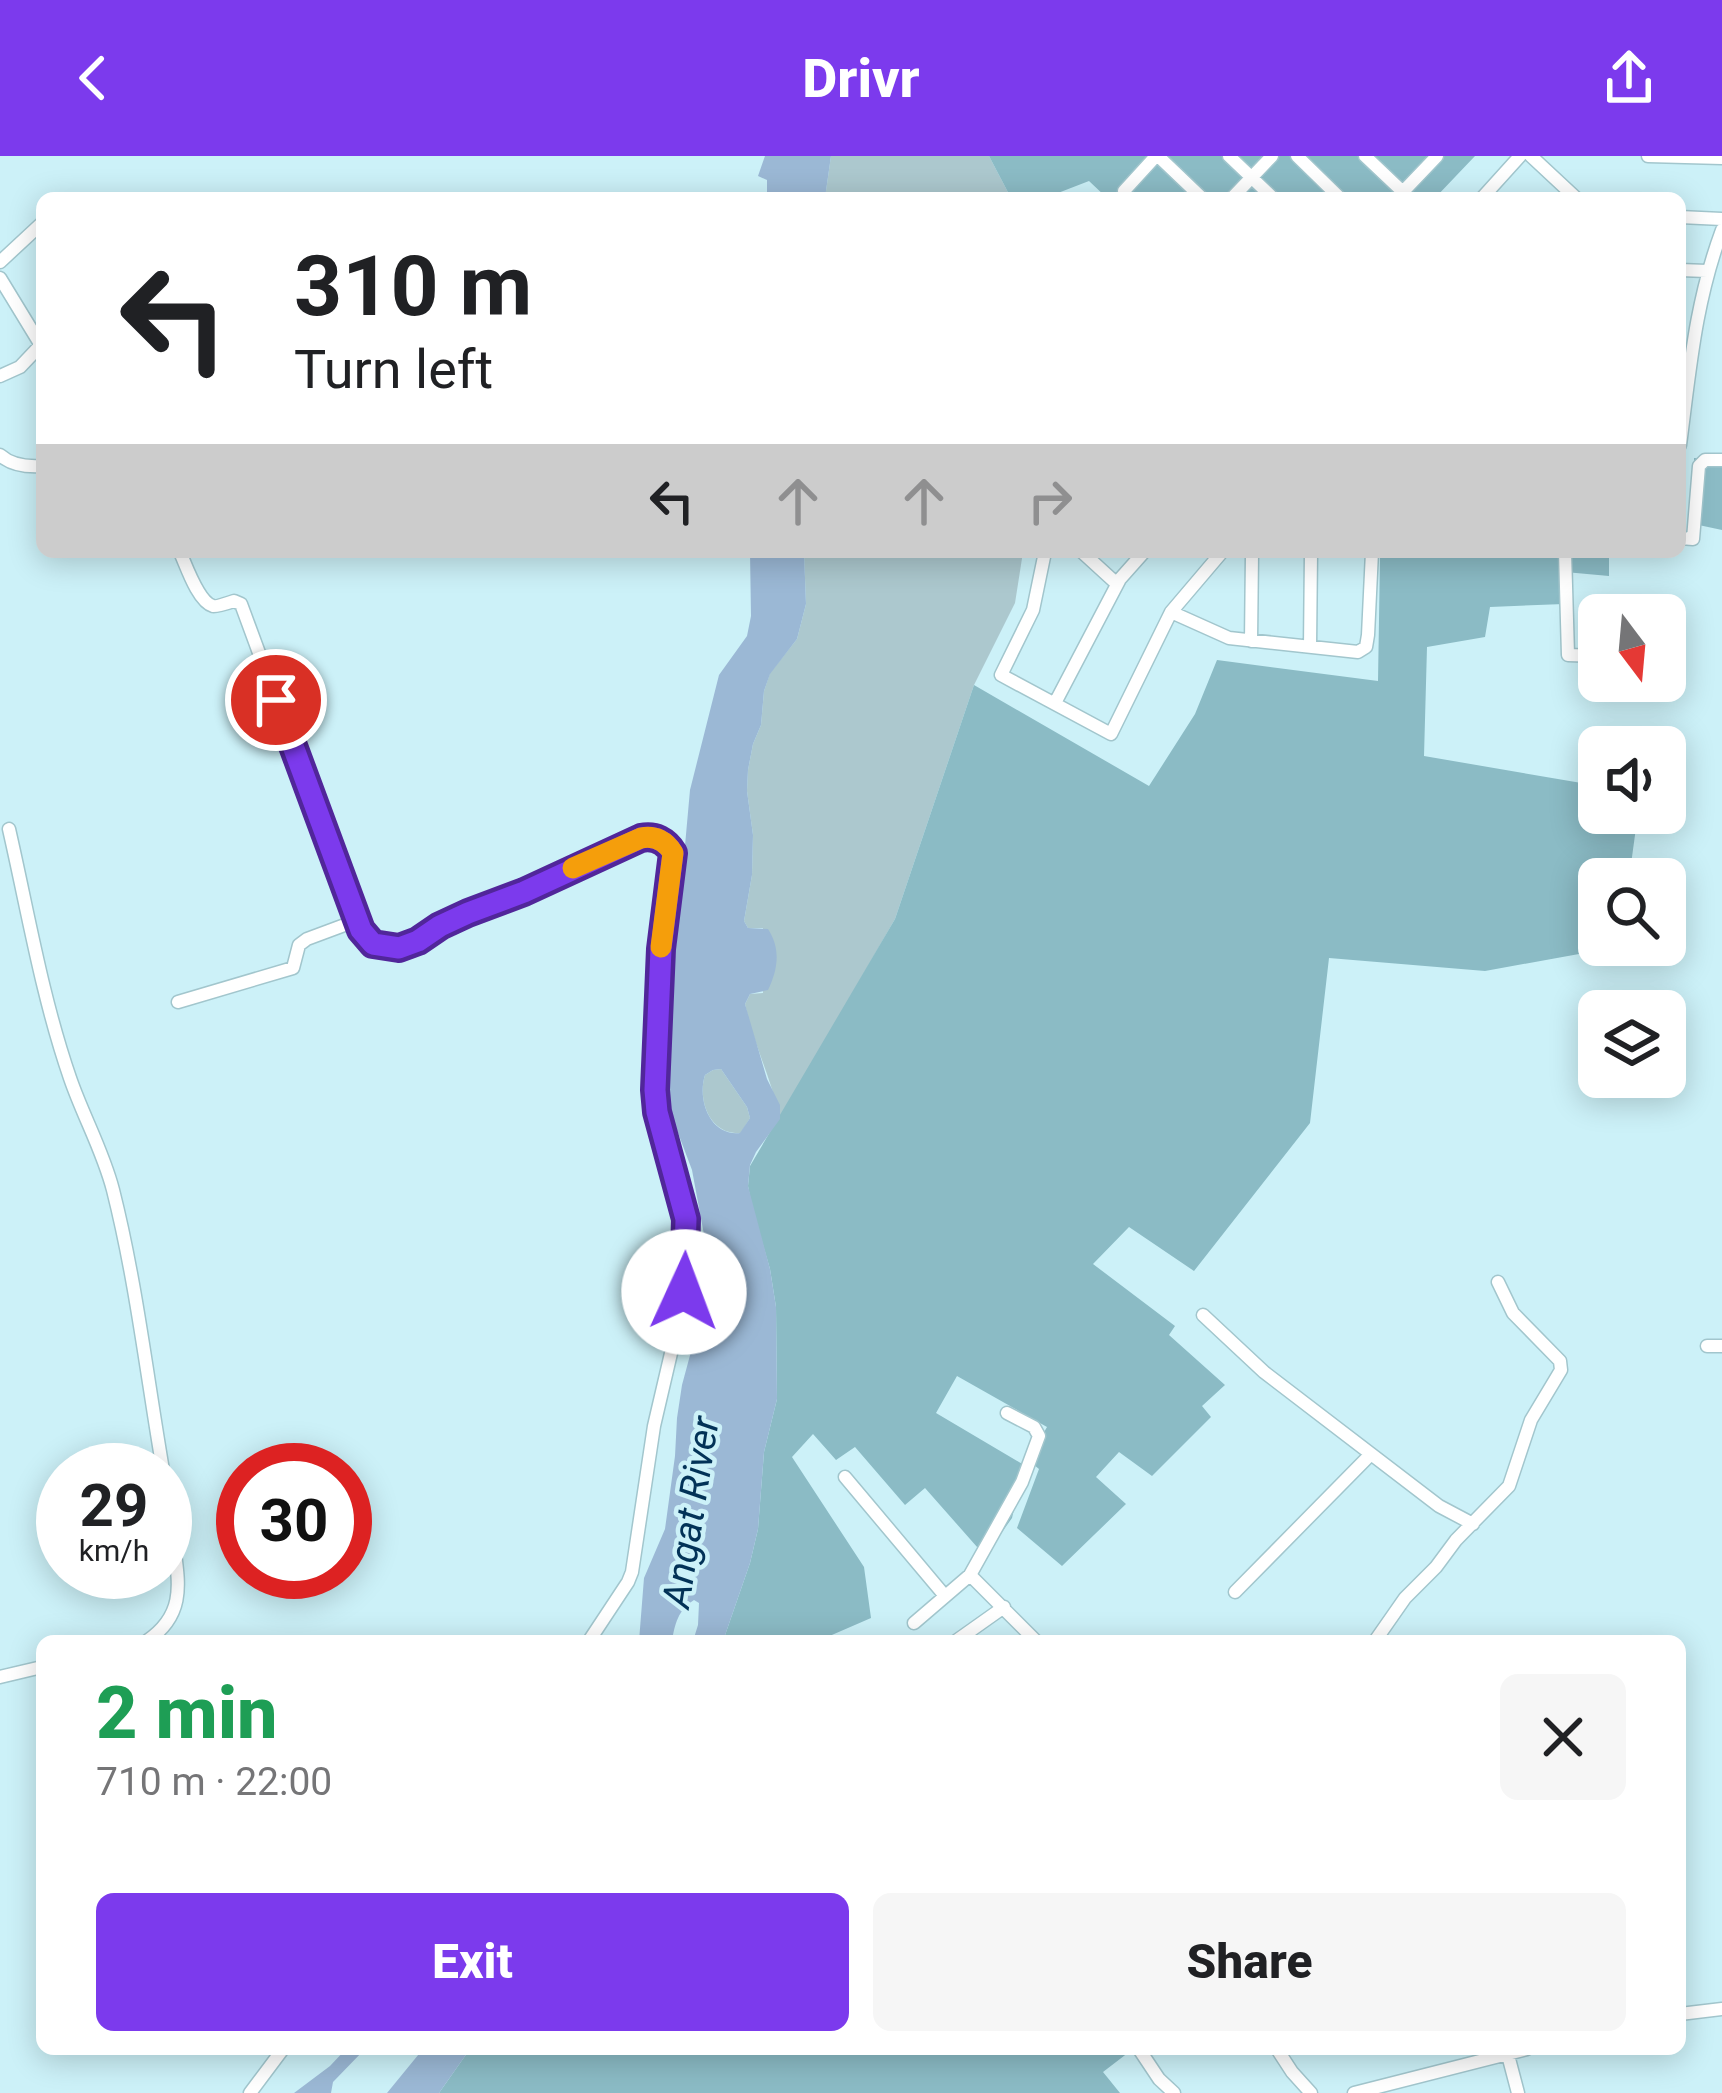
<!DOCTYPE html>
<html lang="en">
<head>
<meta charset="utf-8">
<style>
	body { margin:0; font-family:Roboto,sans-serif; background:#f6f6f6; color:#202124; height:100vh; display:flex; flex-direction:column; font-size:45px; white-space:nowrap }
	* { box-sizing:border-box; margin:0 }
	p { font-size:39px; color:#757577 }
	.icon { flex:none; width:66px; height:66px; fill:none; stroke:currentColor; stroke-width:2; stroke-linecap:round; stroke-linejoin:round }
	.map { position:relative; flex:1; overflow:hidden }
	.panel { position:absolute; left:36px; top:1479px; width:1650px; height:420px; display:flex; flex-direction:column; background:#fff; border-radius:18px; box-shadow:0 6px 30px #0003 }
	.panel>* { flex:none }
	.hud { position:absolute; left:36px; top:36px; width:1650px; height:366px; border-radius:18px; box-shadow:0 6px 30px #0003; background:#fff; color:#202124; overflow:hidden }
	.needle { width:78px; rotate:164deg }
	.buttons { position:absolute; left:1578px; top:438px; display:grid; gap:24px }
	.buttons a { display:grid; place-items:center; width:108px; height:108px; border-radius:18px; background:#fff; box-shadow:0 6px 30px #0003; font-size:60px }
	.speed { position:absolute; left:36px; top:1287px; display:flex; gap:24px; font-size:60px; font-weight:700; text-align:center }
	.speed>* { display:grid; place-content:center; width:156px; height:156px; border-radius:50%; background:#fff; box-shadow:0 6px 30px #0003; line-height:1 }
	.speed small { font-size:30px; font-weight:400 }
	.speed .limit { border:18px solid #d22; background:#fff; color:#111 }
	.pin { position:absolute; display:grid; place-items:center; width:102px; height:102px; color:#fff; margin:-51px; border:6px solid #fff; border-radius:50%; box-shadow:0 3px 12px #0007 }
	.me { position:absolute; width:132px; margin:-66px; rotate:2deg; stroke-linejoin:round; filter:drop-shadow(0 0 9px #0008) }
	.turn { display:flex; align-items:center; gap:42px; height:252px; padding:0 60px; font-size:54px }
	.turn .icon { width:156px; height:156px; stroke-width:2.5 }
	.turn b { display:block; font-size:84px; line-height:102px }
	.lanes { display:flex; align-items:center; height:114px; padding:0 60px; background:#0003; justify-content:center; gap:60px; direction:ltr }
	.lanes .off { opacity:.35 }
	.round { display:grid; place-items:center; flex:none; width:126px; height:126px; border-radius:18px; background:#f6f6f6 }
	.headline { display:flex; align-items:center; justify-content:space-between; height:204px; padding:0 60px }
	h1 { font-size:72px; font-weight:800; line-height:90px; color:#1e9e55 }
	.action { display:flex; gap:24px; margin-top:auto; padding:24px 60px }
	.action a { flex:1; height:138px; border-radius:18px; background:#7c3aed; color:#fff; font-size:48px; font-weight:800; line-height:138px; text-align:center }
	.action a+a { background:#f6f6f6; color:#202124 }
	header { display:flex; justify-content:space-between; align-items:center; height:156px; padding:0 60px; background:#7c3aed; color:#fff; font-size:54px; font-weight:800 }
	.map>svg:first-child { display:block }
</style>
</head>
<body>
<header><svg class="icon" aria-label="back" viewBox="0 0 24 24"><path d="M15 5l-7 7 7 7"/></svg>Drivr<svg class="icon" aria-label="share" viewBox="0 0 24 24"><path d="M12 15V3M7 8l5-5 5 5M5 13v7h14v-7"/></svg></header>
<div class="map">
<svg width="1722" height="1937" viewBox="0 0 1722 1937">
	<rect width="100%" height="100%" fill="#ccf1f8"/>
	<path fill="#acc8ce" d="M831,0H989L1011,42H825Z
		M804,396H1023L1015,447L974,529L895,763L780,963C772,924 753,887 745,848L750,838L763,837V772H748L744,765L752,719L753,679L747,635L748,614L753,588L761,569L764,535L770,517L797,483L806,448Z
		M721,913L747,951L750,962L741,977C710,980 697,944 705,919L713,914Z"/>
	<path fill="#8bbbc5" d="M989,0H1475L1435,42H1107L1089,25L1045,42H1011Z
		M1694,302L1722,304V374L1694,368Z
		M1402,396H1609V420L1565,416L1564,448L1490,451L1485,481L1427,491L1424,600L1599,630V657H1638L1629,723H1599V789H1620L1618,801L1579,798L1485,815L1329,802L1310,967L1194,1115L1129,1071L1093,1108L1175,1170L1169,1179L1225,1229L1202,1250L1211,1261L1152,1320L1119,1296L1096,1321L1126,1348L1062,1410L1017,1372L1039,1313L1028,1304L1047,1271L957,1220L936,1257L1024,1309L1012,1362L985,1400L925,1332L905,1349L855,1291L836,1304L813,1278L792,1301L864,1411L871,1462L818,1485H723L750,1407L758,1373L764,1296L777,1243L776,1151L770,1113L752,1051L748,1030L750,1010L895,763L974,529L1149,630L1195,558L1217,504L1378,525L1380,402H1401Z
		M470,1893H1133L1103,1916L1120,1937H439Z"/>
	<path fill="#9bb8d5" fill-rule="evenodd" d="M765,0H831L825,42H767V24L758,20Z
		M750,396H804L806,448L797,483L770,518L764,535L761,569L753,588L748,614L747,635L753,679L752,719L744,765L748,772L768,773C781,793 778,813 768,834L750,838L745,848L767,923L780,949V963L756,996L750,1009L748,1030L770,1113L776,1151L777,1243L764,1296L758,1373L750,1407L723,1485H693L698,1469L699,1447L694,1444C678,1454 675,1468 672,1485H639L644,1422L665,1373L675,1300L677,1262L682,1229L703,1151L706,1116L705,1084L692,1014L672,961L666,933V877L671,845L690,634L719,519L747,480L751,460ZM721,913L747,951L750,962L740,977C710,980 697,944 705,919L713,914Z
		M346,1893H365L333,1926L331,1937H294L330,1910Z
		M423,1893H470L439,1937H387Z"/>
	<g fill="none" stroke-linecap="round" stroke-linejoin="round">
		<defs>
			<path id="street" d="M1158,0L1202,42
				M1229,0L1273,42
				M1297,0L1340,42
				M1365,0L1403,36
				M1531,0L1576,42
				M1648,0L1722,2
				M1124,35L1156,0
				M1232,42L1272,0
				M1397,42L1437,0
				M1482,42L1520,0
				M1680,61L1722,63
				M0,106L42,67
				M1680,114L1707,115
				M0,122L39,186V191L20,211L0,220
				M1680,289C1690,213 1695,147 1722,74
				M0,299C11,309 27,311 42,310
				M1680,382L1693,383L1699,310L1705,304H1722
				M180,396C186,409 198,446 213,450C216,451 231,446 234,445L241,448L361,774L373,788L399,792L418,785L440,770L468,757L524,736L641,682C655,678 666,685 673,697L661,793L655,935L657,956L684,1049L687,1108L679,1163L654,1270L632,1416L628,1426L589,1485
				M1045,396L1033,454L1001,519L1111,578L1171,456L1222,396
				M1082,396L1117,428
				M1250,396L1252,398L1251,485
				M1565,396L1568,499L1599,500
				M1171,456L1229,482L1358,496L1366,491L1368,479L1372,396
				M1310,491L1311,396
				M1055,547L1120,423L1144,396
				M9,673C28,756 42,841 70,922C83,960 103,995 113,1034C136,1125 147,1221 163,1314
				M178,846L293,812L299,789L307,783L358,764
				M1203,1159L1264,1216L1439,1350L1473,1368
				M1707,1190H1722
				M845,1321L945,1440
				M970,1419L1036,1485
				M1235,1436L1371,1298
				M914,1467L970,1419L1022,1326L1039,1280L1034,1271L1007,1257
				M147,1485C188,1457 178,1424 173,1382C171,1363 168,1344 165,1325
				M956,1485L1004,1451
				M1375,1485L1405,1442L1436,1411L1456,1384L1509,1330L1531,1264L1561,1214L1560,1205L1513,1157L1498,1126
				M0,1521L42,1511
				M1680,1858L1722,1853
				M1139,1893L1159,1923L1174,1937
				M1277,1893L1292,1916L1311,1937
				M1508,1899L1518,1937
				M250,1937L283,1893
				M1354,1937L1527,1893"/>
		</defs>
		<use href="#street" stroke="#a2c6cd" stroke-width="15"/>
		<use href="#street" stroke="#fff" stroke-width="12"/>
	</g>
	<g fill="none" stroke-linecap="round" stroke-linejoin="round">
		<defs>
			<path id="route" d="M276,544L361,774L373,788L399,792L418,785L440,770L468,757L524,736L641,682C655,679 666,685 673,697L661,793L655,934L657,956L686,1063L684,1136"/>
		</defs>
		<use href="#route" stroke="#51269a" stroke-width="30"/>
		<use href="#route" stroke="#7c3aed" stroke-width="21"/>
		<path stroke="#f59e0b" stroke-width="21" d="M573,712L641,682C655,679 666,685 673,697L661,791"/>
	</g>
	<g text-anchor="middle" stroke-width="9" stroke-linejoin="round" paint-order="stroke">
		<g font-size="39" font-style="italic" fill="#023257" stroke="#ccf1f8">
			<text transform="translate(690 1356) rotate(-81)" y="14">Angat River</text>
		</g>
	</g>
</svg>
<div class="buttons">
<a><svg class="needle" viewBox="-14 -14 28 28"><path d="M0-13l5 13h-10z" fill="#e53935"/><path d="M0 13l5-13h-10z" fill="#757577"/></svg></a>
<a><svg class="icon" aria-label="sound" viewBox="0 0 24 24"><path d="M4 9h4l5-4v14l-5-4H4zM17 9q2 3 0 6"/></svg></a>
<a><svg class="icon" aria-label="search" viewBox="0 0 24 24"><circle cx="10" cy="10" r="6"/><path d="M15 15l6 6"/></svg></a>
<a><svg class="icon" aria-label="layers" viewBox="0 0 24 24"><path d="M12 4l9 5-9 5-9-5zM3 14l9 5 9-5"/></svg></a>
</div>
<div class="speed"><div>29<small>km/h</small></div><div class="limit">30</div></div>
<div class="pin" style="left:276px;top:544px;background:#d93025"><svg class="icon" aria-label="arrive" viewBox="0 0 24 24"><path d="M6 21V4h12l-3 4 3 4H6"/></svg></div>
<svg class="me" style="left:684px;top:1136px" viewBox="-20 -20 40 40"><circle r="19" fill="#fff"/><path d="M0-13L10 11 0 6-10 11z" fill="#7c3aed"/></svg>
<div class="hud">
<div class="turn"><svg class="icon" aria-label="left" viewBox="0 0 24 24"><path d="M17 20v-9H6M10 6l-5 5 5 5"/></svg><div><b>310 m</b>Turn left</div></div>
<div class="lanes"><svg class="icon" aria-label="left" viewBox="0 0 24 24"><path d="M17 20v-9H6M10 6l-5 5 5 5"/></svg><svg class="icon off" aria-label="ahead" viewBox="0 0 24 24"><path d="M12 20V5M6 11l6-6 6 6"/></svg><svg class="icon off" aria-label="ahead" viewBox="0 0 24 24"><path d="M12 20V5M6 11l6-6 6 6"/></svg><svg class="icon off" aria-label="right" viewBox="0 0 24 24"><path d="M7 20v-9h11M14 6l5 5-5 5"/></svg></div>
</div>
<section class="panel">
<div class="headline"><div><h1>2 min</h1><p>710 m · 22:00</p></div><a class="round"><svg class="icon" aria-label="close" viewBox="0 0 24 24"><path d="M6 6l12 12M18 6L6 18"/></svg></a></div>
<div class="action"><a>Exit</a><a>Share</a></div>
</section>
</div>
</body>
</html>
